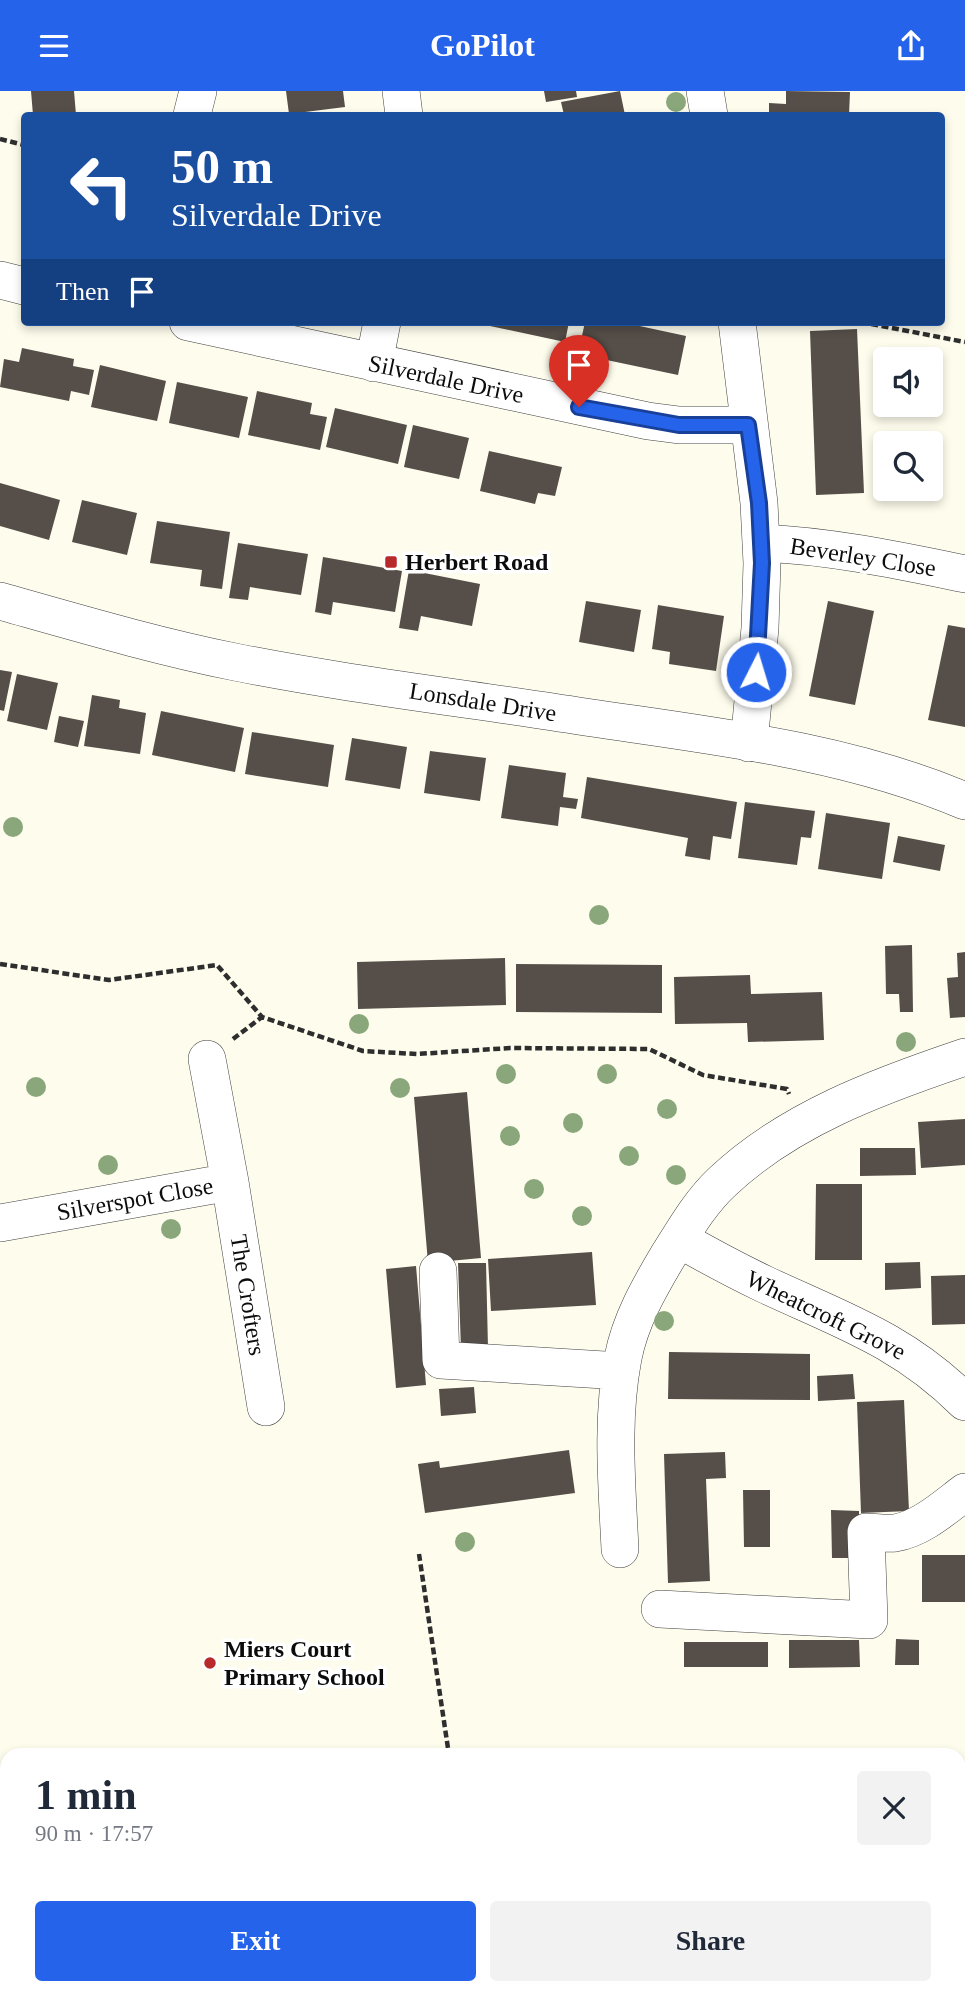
<!DOCTYPE html>
<html lang="en">
<head>
<meta charset="utf-8">
<style>
	body { margin:0; font-family:Georgia,serif; background:#f2f2f3; color:#1f2937; height:100vh; display:flex; flex-direction:column; font-size:26px; white-space:nowrap }
	* { box-sizing:border-box; margin:0 }
	p { font-size:23px; color:#747a83 }
	.icon { flex:none; width:38px; height:38px; fill:none; stroke:currentColor; stroke-width:2; stroke-linecap:round; stroke-linejoin:round }
	.map { position:relative; flex:1; overflow:hidden }
	.side { position:absolute; left:0px; top:1657px; width:966px; height:247px; display:flex; flex-direction:column; background:#fff; border-radius:21px 21px 0 0; box-shadow:0 4px 10px #0003 }
	.side>* { flex:none }
	.top-card { position:absolute; left:21px; top:21px; width:924px; height:214px; border-radius:7px; box-shadow:0 4px 10px #0003; background:#1a4fa0; color:#fff; overflow:hidden }
	.tools { position:absolute; left:873px; top:256px; display:grid; gap:14px }
	.tools a { display:grid; place-items:center; width:70px; height:70px; border-radius:7px; background:#fff; box-shadow:0 4px 10px #0003; font-size:35px }
	.pin { position:absolute; display:grid; place-items:center; width:60px; height:60px; color:#fff; margin:-72px -30px; border-radius:50% 50% 50% 0; rotate:-45deg; box-shadow:0 0 7px #0007 }
	.pin .icon { rotate:45deg }
	.me { position:absolute; width:77px; margin:-38px; rotate:5deg; stroke-linejoin:round; filter:drop-shadow(0 0 5px #0008) }
	.turn { display:flex; align-items:center; gap:24px; height:147px; padding:0 35px; font-size:32px }
	.turn .icon { width:91px; height:91px; stroke-width:2.5 }
	.turn b { display:block; font-size:49px; line-height:60px }
	.then { display:flex; align-items:center; height:66px; padding:0 35px; background:#0003; gap:14px; font-size:26px }
	.round { display:grid; place-items:center; flex:none; width:74px; height:74px; border-radius:7px; background:#f2f2f3 }
	.headline { display:flex; align-items:center; justify-content:space-between; height:119px; padding:0 35px }
	h1 { font-size:42px; font-weight:700; line-height:52px }
	.button { display:flex; gap:14px; margin-top:auto; padding:14px 35px }
	.button a { flex:1; height:80px; border-radius:7px; background:#2563eb; color:#fff; font-size:28px; font-weight:700; line-height:80px; text-align:center }
	.button a+a { background:#f2f2f3; color:#1f2937 }
	header { display:flex; justify-content:space-between; align-items:center; height:91px; padding:0 35px; background:#2563eb; color:#fff; font-size:32px; font-weight:700 }
	.map>svg:first-child { display:block }
</style>
</head>
<body>
<header><svg class="icon" aria-label="menu" viewBox="0 0 24 24"><path d="M4 6h16M4 12h16M4 18h16"/></svg>GoPilot<svg class="icon" aria-label="share" viewBox="0 0 24 24"><path d="M12 15V3M7 8l5-5 5 5M5 13v7h14v-7"/></svg></header>
<div class="map">
<svg width="965" height="1903" viewBox="0 0 965 1903">
	<rect width="100%" height="100%" fill="#fefcec"/>
	<path fill="#cee7b7" d="M0,1837H7V1897H338V1903H0Z
		M411,1897H926L925,1903H412Z"/>
	<path fill="#554e49" d="M31,0H74L76,24H33Z
		M286,0H343L345,16L289,23Z
		M544,0H576L577,6L546,11Z
		M620,0L625,24H564L561,11Z
		M786,0L850,1L849,24H769V12L786,13Z
		M491,231H569L565,251L490,235Z
		M585,231H621L686,245L678,284L578,263Z
		M857,238L864,402L816,404L810,240Z
		M22,257L74,268L73,275L94,279L89,304L71,300L69,310L0,296L4,268L19,271Z
		M100,274L166,290L157,330L91,316Z
		M177,291L248,306L239,347L169,332Z
		M257,300L312,312L310,323L327,326L320,359L248,344Z
		M335,317L407,334L398,373L326,356Z
		M413,334L469,347L459,388L404,376Z
		M489,360L562,376L555,405L538,402L535,413L480,400Z
		M0,392L60,409L49,449L0,435Z
		M82,409L137,422L127,464L72,451Z
		M157,430L230,441L222,498L200,495L202,479L150,472Z
		M238,452L308,463L301,504L250,496L248,509L229,507Z
		M323,466L402,480L395,521L333,511L331,524L315,521Z
		M409,479L480,493L472,535L421,525L418,540L399,537Z
		M586,510L641,519L634,561L579,551Z
		M828,510L874,520L855,614L809,605Z
		M658,514L724,525L716,580L669,573L670,561L652,558Z
		M948,534L965,537V636L928,629Z
		M0,579L12,581L4,620L0,619Z
		M17,583L58,592L47,639L7,630Z
		M92,604L120,609L119,617L146,622L140,663L84,655Z
		M161,620L244,637L235,681L152,664Z
		M59,625L84,630L78,656L54,651Z
		M252,641L334,654L328,696L245,683Z
		M352,647L407,656L400,698L345,689Z
		M430,660L486,667L480,710L424,702Z
		M509,674L566,682L563,706L578,708L576,718L560,716L558,735L501,727Z
		M587,686L737,711L731,748L713,745L710,769L685,765L688,747L581,727Z
		M745,711L815,720L811,747L801,746L797,774L738,767Z
		M826,722L890,732L882,788L818,778Z
		M898,745L945,754L940,780L893,771Z
		M912,854L913,921H900L899,903H886L885,855Z
		M965,861V926L950,927L947,887L958,886L957,862Z
		M505,867L506,914L358,918L357,871Z
		M516,873L662,874V922L516,921Z
		M750,884L751,903L822,901L824,949L748,951L747,932L675,933L674,886Z
		M467,1001L481,1167L428,1172L414,1006Z
		M965,1028V1074L921,1077L918,1031Z
		M860,1057H915L916,1084L860,1085Z
		M816,1093H862V1169H815Z
		M592,1161L596,1214L491,1220L488,1168Z
		M920,1171L921,1197L885,1199V1172Z
		M458,1172H486L488,1257L461,1258Z
		M416,1175L426,1294L396,1297L386,1178Z
		M965,1184V1233L932,1234L931,1185Z
		M669,1261L810,1263V1309L668,1308Z
		M853,1283L855,1308L818,1310L817,1285Z
		M474,1296L476,1322L441,1325L439,1298Z
		M904,1309L909,1420L861,1422L857,1311Z
		M569,1359L575,1402L425,1422L418,1373L439,1370L440,1377Z
		M725,1361L726,1387L706,1388L710,1490L668,1492L664,1363Z
		M743,1399H770V1456H744Z
		M831,1419L859,1420V1467H832Z
		M922,1464H965V1511H922Z
		M896,1548L919,1549V1574H895Z
		M789,1549H859L860,1576L789,1577Z
		M684,1551H768V1576H684Z
		M959,1886H965V1903H944L945,1897H959Z"/>
	<g fill="none" stroke-linecap="round" stroke-linejoin="round">
		<defs>
			<path id="minor" d="M401,0L404,24
				M705,0L709,24
				M192,24L198,0
				M0,189L24,195
				M188,231L648,330L679,334H748
				M737,231L759,412L762,472L760,537L749,652
				M374,272L382,231
				M761,452C831,455 897,469 965,483
				M0,510C78,532 156,555 235,571C340,592 447,605 553,621C691,643 836,655 965,710
				M230,1091L266,1316
				M0,1132L230,1091L207,968
				M679,1148C707,1164 735,1179 764,1193C841,1229 903,1249 965,1311
				M438,1180L441,1269L621,1280
				M620,1458C617,1395 611,1329 623,1267C630,1230 649,1197 668,1165C684,1140 699,1113 721,1092C788,1028 879,995 965,966
				M660,1518L869,1529L866,1441C876,1441 886,1443 895,1442C921,1438 945,1416 965,1401
				M959,1759L965,1760
				M0,1809H7"/>
		</defs>
		<use href="#minor" stroke="#3f3f3f" stroke-width="38"/>
		<path stroke="#2e2e2e" stroke-width="4.5" stroke-dasharray="7 3.5" stroke-linecap="butt" d="M0,48L24,54
			M861,231L965,251
			M0,873L109,889L217,874L262,926L363,960L417,963L510,957L649,958L703,984L787,998L789,1003
			M233,948L262,926
			M419,1463L449,1664"/>
		<use href="#minor" stroke="#fff" stroke-width="37"/>
	</g>
	<g fill="#89a77b">
		<circle cx="676" cy="11" r="10"/>
		<circle cx="13" cy="736" r="10"/>
		<circle cx="599" cy="824" r="10"/>
		<circle cx="359" cy="933" r="10"/>
		<circle cx="906" cy="951" r="10"/>
		<circle cx="506" cy="983" r="10"/>
		<circle cx="607" cy="983" r="10"/>
		<circle cx="36" cy="996" r="10"/>
		<circle cx="400" cy="997" r="10"/>
		<circle cx="667" cy="1018" r="10"/>
		<circle cx="573" cy="1032" r="10"/>
		<circle cx="510" cy="1045" r="10"/>
		<circle cx="629" cy="1065" r="10"/>
		<circle cx="108" cy="1074" r="10"/>
		<circle cx="676" cy="1084" r="10"/>
		<circle cx="534" cy="1098" r="10"/>
		<circle cx="582" cy="1125" r="10"/>
		<circle cx="171" cy="1138" r="10"/>
		<circle cx="664" cy="1230" r="10"/>
		<circle cx="465" cy="1451" r="10"/>
	</g>
	<g fill="none" stroke-linecap="round" stroke-linejoin="round">
		<defs>
			<path id="route" d="M579,316L679,334H748L759,412L762,472L756,581"/>
		</defs>
		<use href="#route" stroke="#184099" stroke-width="18"/>
		<use href="#route" stroke="#2563eb" stroke-width="12"/>
	</g>
	<g fill="#b8292a" stroke="#fff" stroke-width="2.5">
		<rect x="384" y="464" width="14" height="14" rx="3.5"/>
		<circle cx="210" cy="1572" r="7"/>
	</g>
	<g text-anchor="middle" stroke-width="7" stroke-linejoin="round" paint-order="stroke">
		<g font-size="24" fill="#0c0c0c" stroke="#fff">
			<text transform="translate(446 288) rotate(12)" y="8">Silverdale Drive</text>
			<text transform="translate(863 466) rotate(9)" y="8">Beverley Close</text>
			<text transform="translate(483 611) rotate(9)" y="8">Lonsdale Drive</text>
			<text transform="translate(135 1108) rotate(-10)" y="8">Silverspot Close</text>
			<text transform="translate(248 1204) rotate(81)" y="8">The Crofters</text>
			<text transform="translate(826 1224) rotate(26)" y="8">Wheatcroft Grove</text>
		</g>
		<g font-size="24" font-weight="bold" fill="#0c0c0c" stroke="#fff" text-anchor="start">
			<text x="405" y="479">Herbert Road</text>
			<text x="224" y="1566">Miers Court<tspan x="224" dy="28">Primary School</tspan></text>
		</g>
	</g>
</svg>
<div class="tools">
<a><svg class="icon" aria-label="sound" viewBox="0 0 24 24"><path d="M4 9h4l5-4v14l-5-4H4zM17 9q2 3 0 6"/></svg></a>
<a><svg class="icon" aria-label="search" viewBox="0 0 24 24"><circle cx="10" cy="10" r="6"/><path d="M15 15l6 6"/></svg></a>
</div>
<div class="pin" style="left:579px;top:316px;background:#d93025"><svg class="icon" aria-label="arrive" viewBox="0 0 24 24"><path d="M6 21V4h12l-3 4 3 4H6"/></svg></div>
<svg class="me" style="left:756px;top:581px" viewBox="-20 -20 40 40"><circle r="17" fill="#2563eb" stroke="#fff" stroke-width="3"/><path d="M0-11L8 9 0 5-8 9z" fill="#fff"/></svg>
<div class="top-card">
<div class="turn"><svg class="icon" aria-label="left" viewBox="0 0 24 24"><path d="M17 20v-9H6M10 6l-5 5 5 5"/></svg><div><b>50 m</b>Silverdale Drive</div></div>
<div class="then">Then<svg class="icon" aria-label="arrive" viewBox="0 0 24 24"><path d="M6 21V4h12l-3 4 3 4H6"/></svg></div>
</div>
<section class="side">
<div class="headline"><div><h1>1 min</h1><p>90 m · 17:57</p></div><a class="round"><svg class="icon" aria-label="close" viewBox="0 0 24 24"><path d="M6 6l12 12M18 6L6 18"/></svg></a></div>
<div class="button"><a>Exit</a><a>Share</a></div>
</section>
</div>
</body>
</html>
